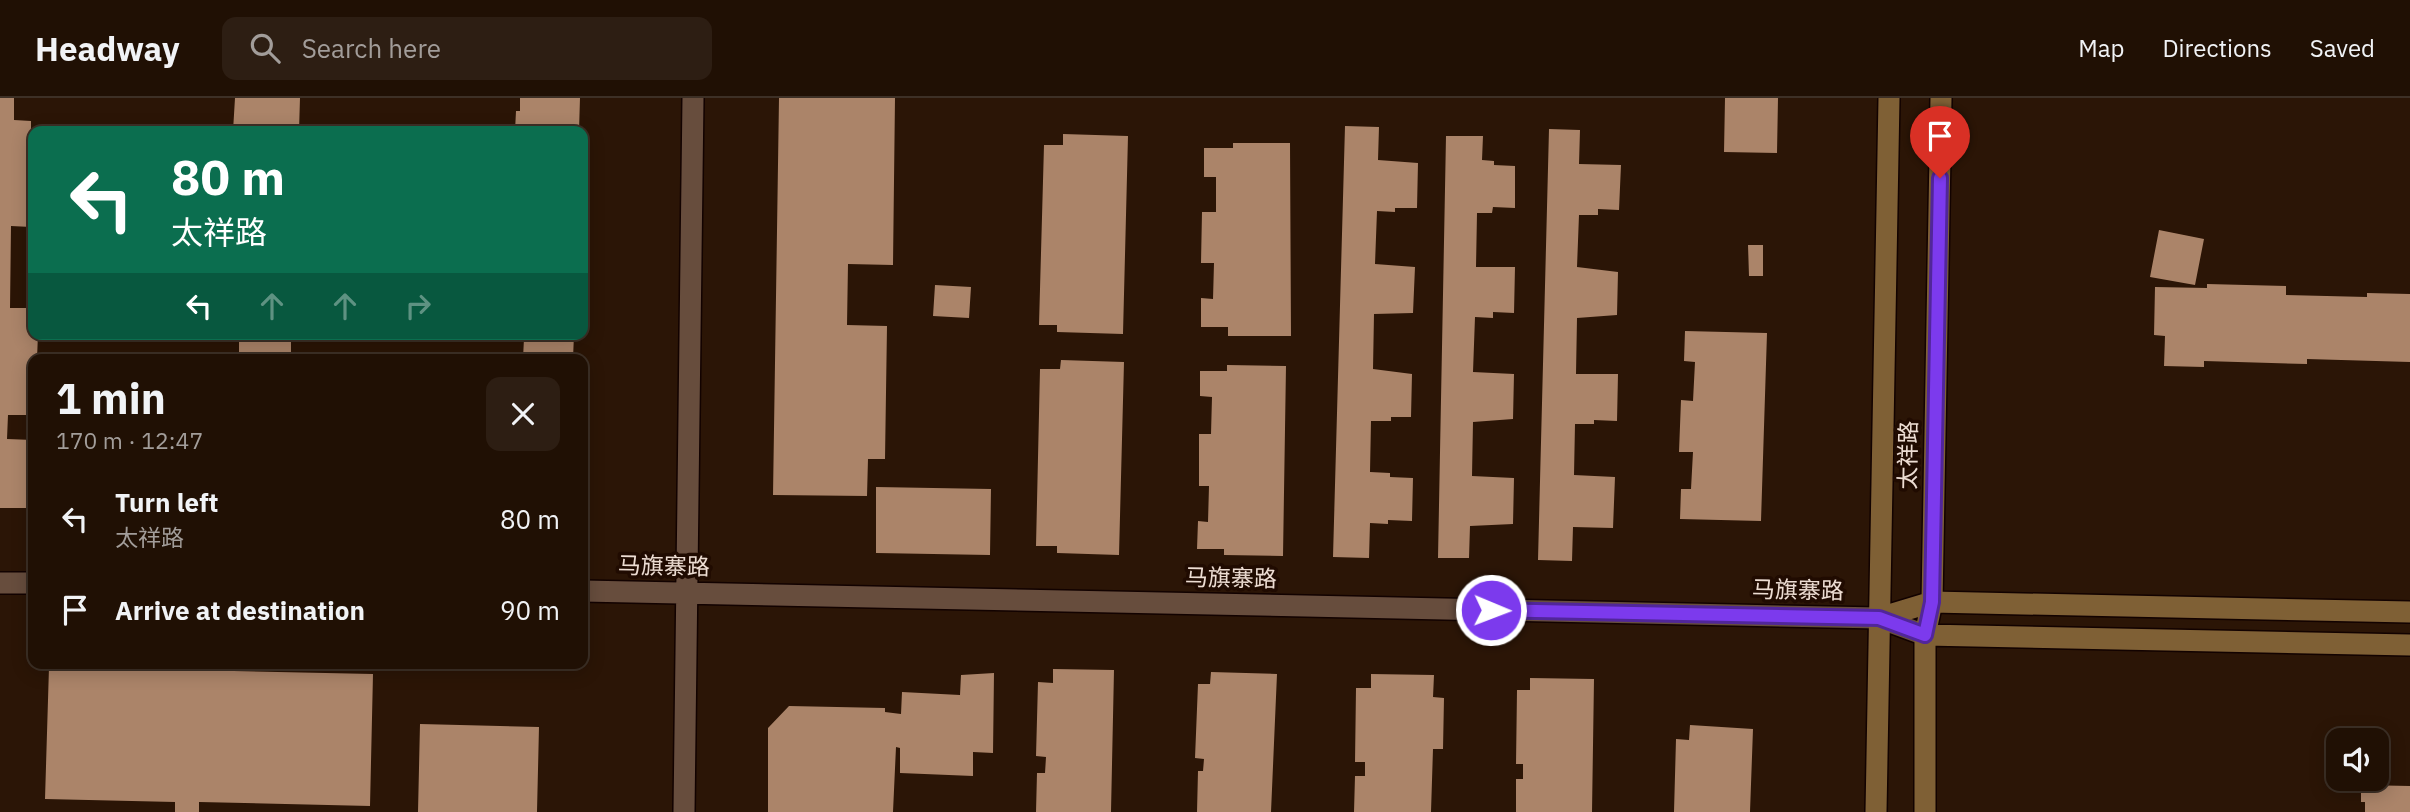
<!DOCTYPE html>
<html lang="en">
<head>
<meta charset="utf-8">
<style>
	body { margin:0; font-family:"IBM Plex Sans","Noto Sans SC",sans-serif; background:#2d1e13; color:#f1f3f6; height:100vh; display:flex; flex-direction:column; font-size:26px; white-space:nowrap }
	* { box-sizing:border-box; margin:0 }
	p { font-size:23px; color:#a29d9a }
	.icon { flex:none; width:38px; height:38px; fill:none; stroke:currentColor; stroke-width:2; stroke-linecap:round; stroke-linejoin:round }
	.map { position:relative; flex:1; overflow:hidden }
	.panel { position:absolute; left:28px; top:256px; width:560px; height:315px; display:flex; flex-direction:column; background:#201004; border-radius:14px; box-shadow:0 4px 18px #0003,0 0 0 2px #3d3026 }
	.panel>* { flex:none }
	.guide { position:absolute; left:28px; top:28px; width:560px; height:214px; border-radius:14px; box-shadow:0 4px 18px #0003,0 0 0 2px #3d3026; background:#0b6e4f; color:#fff; overflow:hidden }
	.fabs { position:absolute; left:2326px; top:630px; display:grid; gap:14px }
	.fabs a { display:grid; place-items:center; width:63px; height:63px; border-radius:14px; background:#201004; box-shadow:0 4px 18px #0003,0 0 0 2px #3d3026; font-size:35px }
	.pin { position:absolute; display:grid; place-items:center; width:60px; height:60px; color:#fff; margin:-72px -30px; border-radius:50% 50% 50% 0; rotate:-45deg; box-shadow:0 0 7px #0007 }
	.pin .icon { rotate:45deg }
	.me { position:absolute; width:77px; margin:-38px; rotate:91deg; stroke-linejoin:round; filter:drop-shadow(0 0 5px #0008) }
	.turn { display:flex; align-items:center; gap:24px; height:147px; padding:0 28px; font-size:32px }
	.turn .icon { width:91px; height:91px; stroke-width:2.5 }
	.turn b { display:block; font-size:49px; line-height:60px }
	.lanes { display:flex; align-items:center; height:66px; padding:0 28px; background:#0003; justify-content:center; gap:35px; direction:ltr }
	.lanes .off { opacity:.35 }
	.round { display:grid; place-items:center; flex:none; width:74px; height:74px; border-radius:14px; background:#2d1e13 }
	.summary { display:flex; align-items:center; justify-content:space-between; height:119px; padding:0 28px }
	h1 { font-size:42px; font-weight:800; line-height:52px }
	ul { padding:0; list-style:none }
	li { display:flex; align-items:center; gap:21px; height:91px; padding:0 28px }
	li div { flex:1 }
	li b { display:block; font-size:26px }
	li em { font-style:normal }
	header { display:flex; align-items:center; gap:42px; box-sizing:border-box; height:98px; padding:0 35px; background:#201004; border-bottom:2px solid #3d3026 }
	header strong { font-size:33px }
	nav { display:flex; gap:38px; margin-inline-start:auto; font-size:24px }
	.search { width:490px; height:63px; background:#2d1e13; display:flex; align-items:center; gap:18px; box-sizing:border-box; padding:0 24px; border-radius:14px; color:#a29d9a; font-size:26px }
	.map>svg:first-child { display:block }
</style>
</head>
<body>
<header>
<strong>Headway</strong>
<div class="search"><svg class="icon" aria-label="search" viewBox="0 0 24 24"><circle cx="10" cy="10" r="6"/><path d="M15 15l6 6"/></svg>Search here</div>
<nav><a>Map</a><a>Directions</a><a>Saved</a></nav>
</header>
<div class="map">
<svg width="2410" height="714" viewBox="0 0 2410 714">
	<rect width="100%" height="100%" fill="#2b1506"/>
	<path fill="#ab8469" d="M0,0H14V22L31,23V38H33L31,129L11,128L10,210H29V226H33V236H38L37,261H33V301H28V317H8L7,341L33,342V410H0Z
		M235,0H300L299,33H233Z
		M520,0H580L579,33H515L516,13H520Z
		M779,0H895L893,167L848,166L847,227L887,228L885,361H868L867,398L773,397Z
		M1725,0H1778L1777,55L1724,54Z
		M1345,28L1379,29L1378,62L1418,65L1417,110H1395V114L1377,113L1375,166L1415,169L1413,215L1374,216L1373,271L1412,276L1411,319H1391V323H1371L1370,374L1390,375V379L1413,380L1412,423L1388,422V426L1370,425L1369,460L1333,459Z
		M1549,31L1580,32L1579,66L1621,67L1619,112L1598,111V117H1579L1577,169L1618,174L1617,217L1577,220L1576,276H1618L1617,323L1594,322V326H1575L1574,377L1615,379L1613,430L1573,429L1572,463L1538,462Z
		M1063,36L1128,38L1123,236L1057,234V227H1039L1044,47H1063Z
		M1446,38H1483L1482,62L1494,63V67L1515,68V110L1493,109L1492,115H1477L1476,169H1515L1514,215L1493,214V220L1475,219L1473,274L1514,276L1513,321L1473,324L1472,378L1514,380L1513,426L1470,428L1469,460H1438Z
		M1233,45H1290L1291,238H1228V229H1201V200L1213,201L1214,165H1201L1202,114H1216V79H1204V50H1233Z
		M2159,132L2204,141L2195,187L2150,179Z
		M1748,147H1763V178H1749Z
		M2207,186L2286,188V197L2367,199V195L2410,196V264L2307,261V266L2204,263V269L2164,268L2165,238L2154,237L2155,189L2207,190Z
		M935,187L971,189L969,220L933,218Z
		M1685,233L1767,235L1761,423L1680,421L1681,391H1691L1693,354H1679L1681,302L1693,303L1695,264L1684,263Z
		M239,236H291V261H239Z
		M515,236H574L573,261H523L524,240L515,239Z
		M1061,262L1124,264L1119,457L1057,455V448H1036L1040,271H1060Z
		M1227,267L1286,268L1283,458L1224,457V451H1197L1198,423L1208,424L1209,388H1199V336H1211L1212,299L1200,298V273H1227Z
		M876,389L991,391L990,457L876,455Z
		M49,569L373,576L370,708L199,704V714H175V704L45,701Z
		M1053,571L1114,572L1111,714H1036L1037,675H1045L1046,659L1036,658L1038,584L1053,585Z
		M1211,574L1277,576L1271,714H1197L1198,673H1203L1204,661L1195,660L1198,586H1210Z
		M994,575L993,655L973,654V678L900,675V650L896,649L893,714H768V630L789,608L885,610V614L901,616L902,594L960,597L961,577Z
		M1371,576L1434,577L1433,599L1444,600L1443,651H1433L1431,714H1354L1355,678H1365V664H1355L1356,590H1371Z
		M1530,580L1594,581L1592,714H1516V681H1523V666H1516L1517,592H1530Z
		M420,626L539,629L537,714H418Z
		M1690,627L1753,631L1750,714H1674L1676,641L1689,642Z
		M2361,687L2410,688V714H2365V704H2361Z"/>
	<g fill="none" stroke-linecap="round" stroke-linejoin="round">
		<defs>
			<path id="street" d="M0,485H33
				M583,493L1879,520L1925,537
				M684,714L693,0"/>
			<path id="secondary" d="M1879,520L1932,504L2410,514
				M1925,537L2410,547
				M1876,714L1889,0
				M1925,714V537L1932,504L1941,0"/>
		</defs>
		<use href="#street" stroke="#120200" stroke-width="24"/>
		<use href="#secondary" stroke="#120200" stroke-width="24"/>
		<use href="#street" stroke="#674d3d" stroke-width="21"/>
		<use href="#secondary" stroke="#7f6035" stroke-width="21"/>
	</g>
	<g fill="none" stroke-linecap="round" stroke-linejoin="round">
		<defs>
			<path id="route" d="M1491,512L1879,520L1925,537L1932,504L1940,80"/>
		</defs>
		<use href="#route" stroke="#51269a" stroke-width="18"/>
		<use href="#route" stroke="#7c3aed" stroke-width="12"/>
	</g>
	<g text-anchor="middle" stroke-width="7" stroke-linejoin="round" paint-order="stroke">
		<g font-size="23" fill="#edddd3" stroke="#200b01">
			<text transform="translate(1908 357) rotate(-89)" y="8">太祥路</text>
			<text transform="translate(664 468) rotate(1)" y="8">马旗寨路</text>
			<text transform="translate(1231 480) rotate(1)" y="8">马旗寨路</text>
			<text transform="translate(1798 492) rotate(1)" y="8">马旗寨路</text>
		</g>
	</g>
</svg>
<div class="fabs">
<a><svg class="icon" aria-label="sound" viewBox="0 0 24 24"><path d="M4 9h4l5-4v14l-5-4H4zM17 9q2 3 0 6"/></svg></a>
</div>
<div class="pin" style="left:1940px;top:80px;background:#d93025"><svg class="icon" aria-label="arrive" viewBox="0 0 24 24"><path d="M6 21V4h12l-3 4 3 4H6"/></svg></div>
<svg class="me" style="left:1491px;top:512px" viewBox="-20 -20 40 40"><circle r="17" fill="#7c3aed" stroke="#fff" stroke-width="3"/><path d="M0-11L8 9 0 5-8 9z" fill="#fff"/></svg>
<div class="guide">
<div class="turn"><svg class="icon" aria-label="left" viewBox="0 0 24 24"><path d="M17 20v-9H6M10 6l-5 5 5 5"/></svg><div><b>80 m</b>太祥路</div></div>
<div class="lanes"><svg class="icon" aria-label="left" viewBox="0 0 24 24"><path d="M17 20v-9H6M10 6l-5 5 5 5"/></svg><svg class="icon off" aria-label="ahead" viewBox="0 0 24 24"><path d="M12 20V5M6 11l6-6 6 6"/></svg><svg class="icon off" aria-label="ahead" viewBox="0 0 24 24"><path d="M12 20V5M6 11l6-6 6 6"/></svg><svg class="icon off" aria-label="right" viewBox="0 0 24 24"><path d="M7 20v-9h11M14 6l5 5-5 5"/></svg></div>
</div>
<section class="panel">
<div class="summary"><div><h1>1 min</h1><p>170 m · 12:47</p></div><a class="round"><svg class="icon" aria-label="close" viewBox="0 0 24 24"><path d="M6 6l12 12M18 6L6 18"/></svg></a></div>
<ul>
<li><svg class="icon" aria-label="left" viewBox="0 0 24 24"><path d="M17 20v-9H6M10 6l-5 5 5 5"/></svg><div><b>Turn left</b><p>太祥路</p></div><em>80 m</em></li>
<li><svg class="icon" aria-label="arrive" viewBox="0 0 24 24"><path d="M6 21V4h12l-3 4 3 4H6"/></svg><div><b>Arrive at destination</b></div><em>90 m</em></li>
</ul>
</section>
</div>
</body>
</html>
